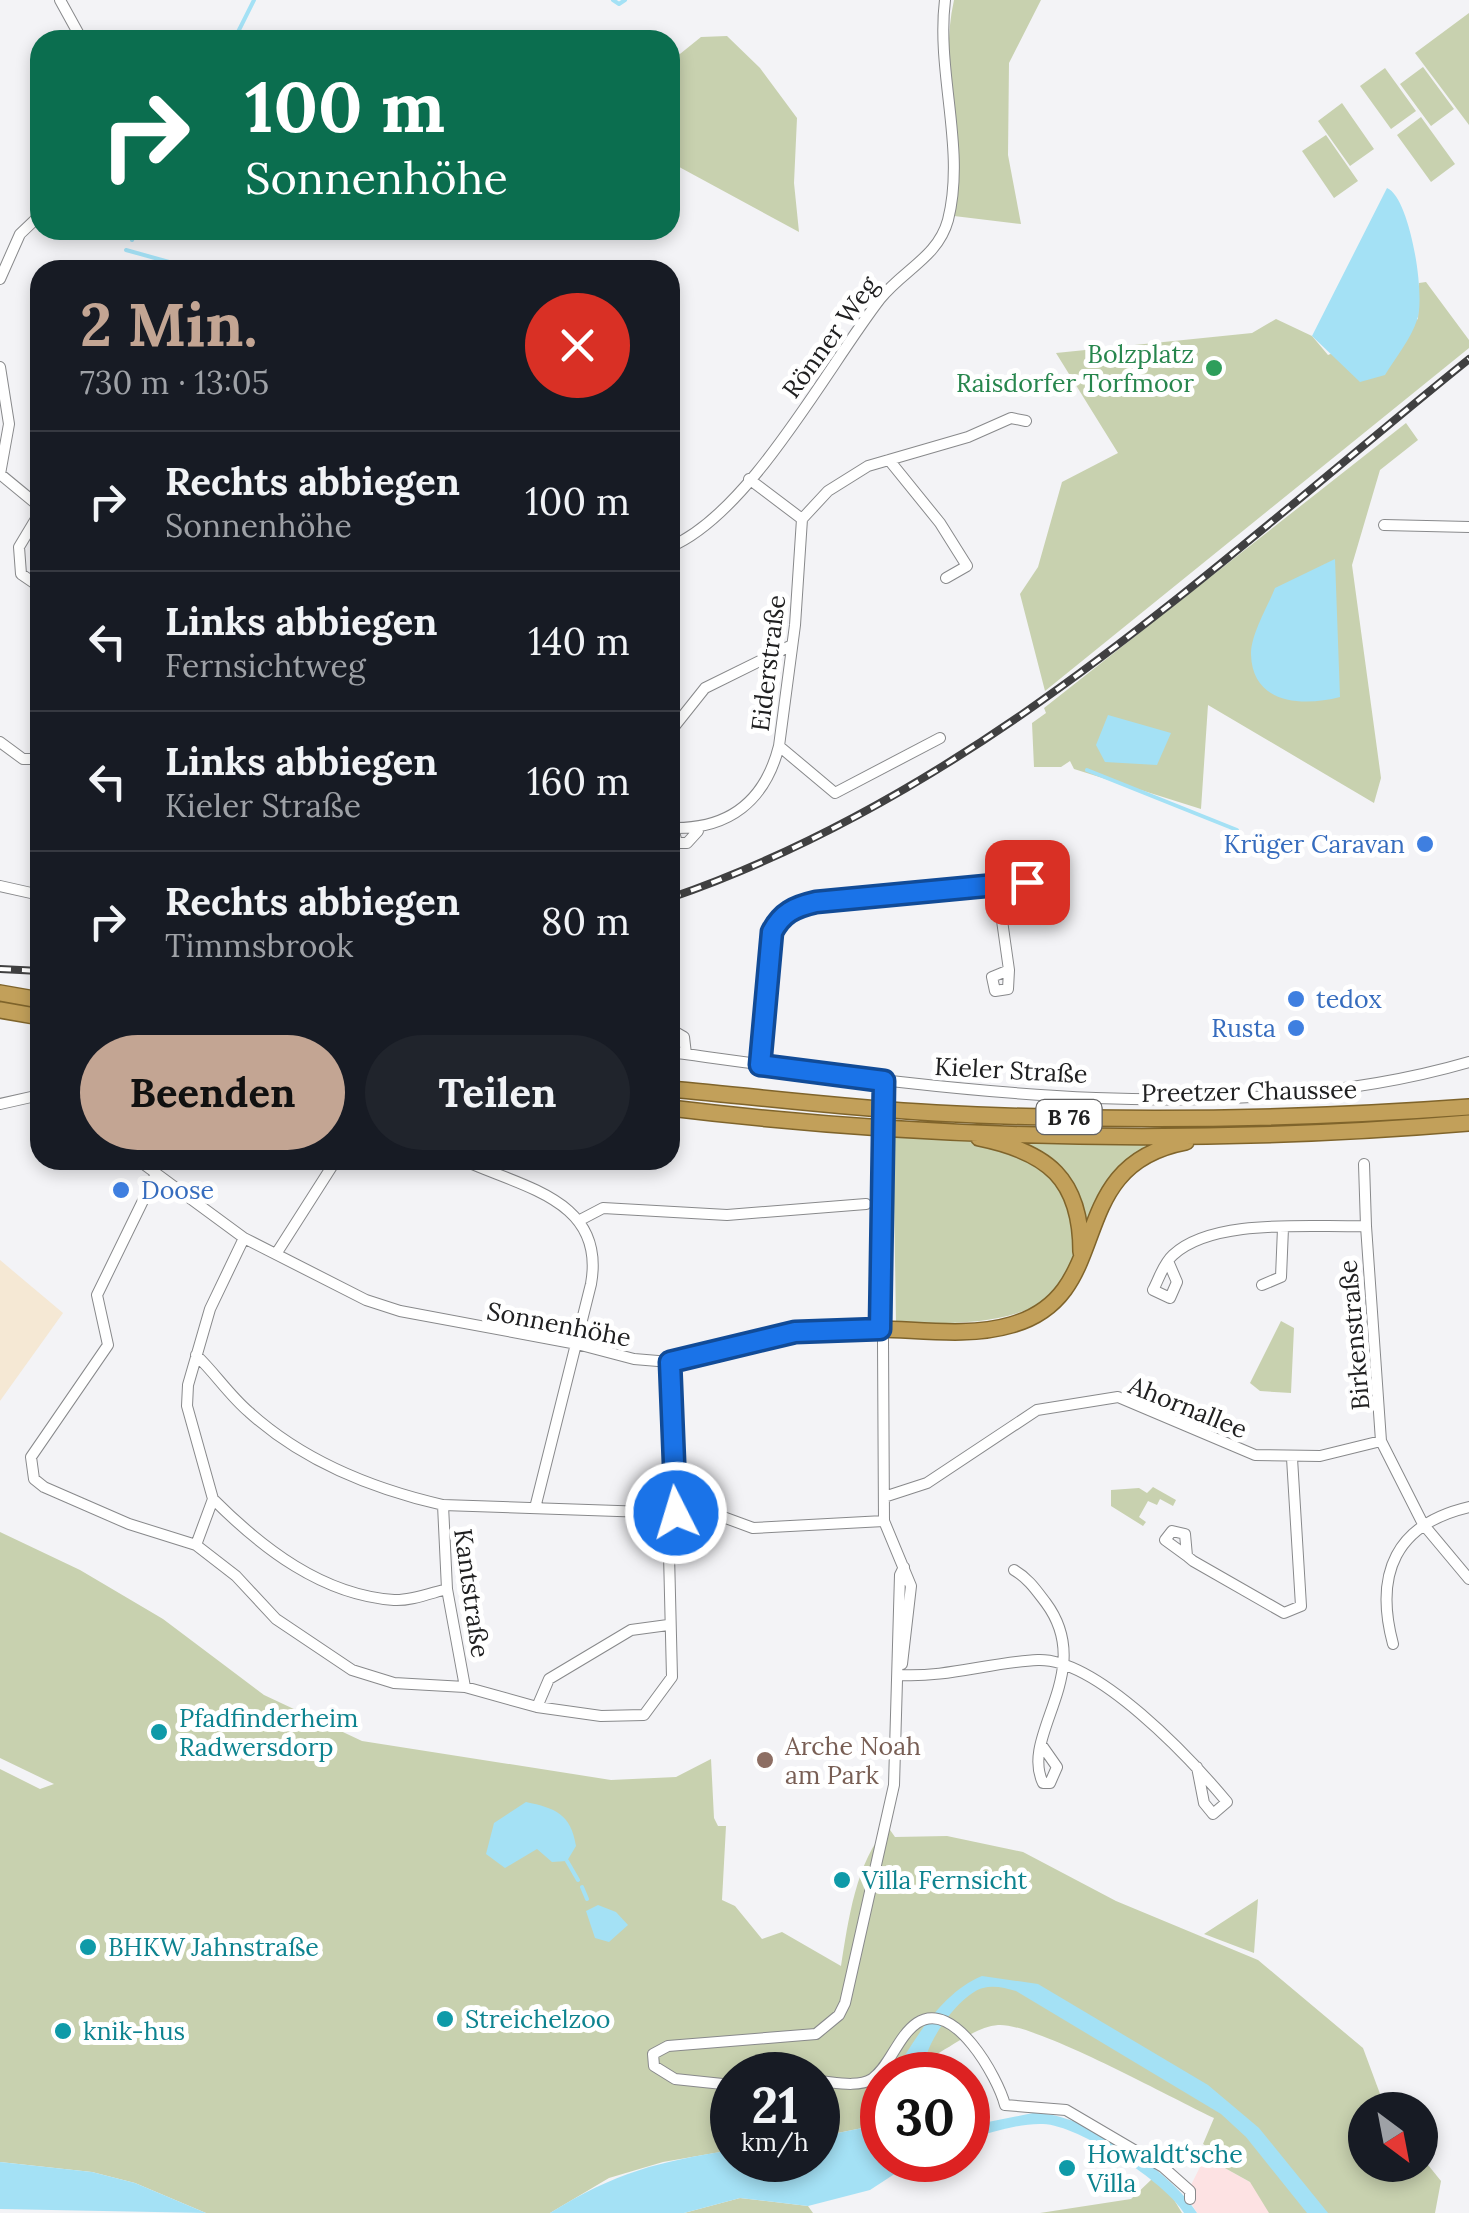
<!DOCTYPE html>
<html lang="de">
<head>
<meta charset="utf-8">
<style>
	body { margin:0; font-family:Lora,serif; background:#20242c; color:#f1f3f6; height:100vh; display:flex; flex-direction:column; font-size:38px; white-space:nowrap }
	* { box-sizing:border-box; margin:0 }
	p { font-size:32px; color:#9ea1a6 }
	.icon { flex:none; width:55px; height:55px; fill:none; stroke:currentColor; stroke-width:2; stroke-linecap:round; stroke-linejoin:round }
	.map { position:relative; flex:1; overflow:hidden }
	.sheet { position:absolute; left:30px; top:260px; width:650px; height:910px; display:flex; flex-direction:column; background:#171b24; border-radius:30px; box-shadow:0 5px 15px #0003 }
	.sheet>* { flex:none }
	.hud { position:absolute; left:30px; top:30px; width:650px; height:210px; border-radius:30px; box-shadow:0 5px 15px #0003; background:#0b6e4f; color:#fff; overflow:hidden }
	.needle { width:65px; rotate:148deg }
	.buttons { position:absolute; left:1348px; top:2092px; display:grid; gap:20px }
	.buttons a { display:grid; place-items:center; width:90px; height:90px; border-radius:50%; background:#171b24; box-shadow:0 5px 15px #0003; font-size:50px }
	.speed { position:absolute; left:710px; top:2052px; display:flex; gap:20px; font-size:50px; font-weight:700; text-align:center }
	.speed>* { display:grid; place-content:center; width:130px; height:130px; border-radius:50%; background:#171b24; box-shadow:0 5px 15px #0003; line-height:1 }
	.speed small { font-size:25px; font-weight:400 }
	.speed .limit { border:15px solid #d22; background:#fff; color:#111 }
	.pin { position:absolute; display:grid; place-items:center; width:85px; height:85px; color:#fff; margin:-42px; border-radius:20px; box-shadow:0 5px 15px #0006 }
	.me { position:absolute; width:110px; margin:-55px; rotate:355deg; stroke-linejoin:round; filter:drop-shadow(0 0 8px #0008) }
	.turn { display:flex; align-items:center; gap:35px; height:210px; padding:0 50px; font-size:45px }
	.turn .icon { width:130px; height:130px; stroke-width:2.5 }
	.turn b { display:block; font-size:70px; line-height:85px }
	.round { display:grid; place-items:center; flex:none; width:105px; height:105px; border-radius:52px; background:#20242c }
	.overview { display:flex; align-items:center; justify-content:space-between; height:170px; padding:0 50px }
	h1 { font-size:60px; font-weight:800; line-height:75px; color:#c3a593 }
	.button { display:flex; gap:20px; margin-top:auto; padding:20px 50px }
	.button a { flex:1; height:115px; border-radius:60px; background:#c3a593; color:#111; font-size:40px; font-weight:800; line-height:115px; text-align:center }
	.button a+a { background:#20242c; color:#f1f3f6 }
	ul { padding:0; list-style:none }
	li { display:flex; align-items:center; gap:30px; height:140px; padding:0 50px; border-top:2px solid #363941 }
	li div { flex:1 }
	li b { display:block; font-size:38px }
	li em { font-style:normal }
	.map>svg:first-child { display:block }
</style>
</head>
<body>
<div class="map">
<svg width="1469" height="2213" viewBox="0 0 1469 2213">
	<rect width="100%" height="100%" fill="#f3f3f6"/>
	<path fill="#fde2e3" d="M1205,2157L1257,2186L1275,2213H1197L1191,2203L1196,2195L1191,2185Z"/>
	<path fill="#f5e8d4" d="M0,1260L63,1313L0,1401Z"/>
	<path fill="#c8d1af" d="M954,0H1041L1009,63L1008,155L1021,224L954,216C964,144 938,71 954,0Z
		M1469,13V125L1415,53Z
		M727,36L760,68L797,118L794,183L799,232L670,162V62L701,37Z
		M1423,67L1454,109L1431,126L1400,84Z
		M1385,68L1416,111L1391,129L1360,86Z
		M1342,103L1374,149L1350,166L1318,121Z
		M1421,117L1455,164L1431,182L1397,135Z
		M1326,135L1358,181L1334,198L1302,151Z
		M1426,282L1469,340V348L1045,691L1020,594L1038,567L1062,482L1118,453L1056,353L1252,333L1276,319L1312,336L1328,355L1418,319L1419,283Z
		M1406,423L1418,440L1380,470L1352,565L1381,778L1374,803L1208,705L1201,809L1074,769L1070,761L1061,767H1034L1032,723L1046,713L1044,708Z
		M893,1136C939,1139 1003,1135 1042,1165C1061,1180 1071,1202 1074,1225C1089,1329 963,1325 896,1322Z
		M1021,1141L1147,1145L1110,1177L1085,1236L1042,1153Z
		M1281,1321L1294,1328L1291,1393L1260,1391L1250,1383Z
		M1153,1487L1176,1500L1173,1506L1160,1499L1157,1505L1148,1501L1139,1517L1146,1522L1143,1526L1111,1506V1490L1139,1488L1147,1493Z
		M0,1532L80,1570L163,1619L264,1695L362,1741L611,1780L676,1777L711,1759L714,1818L718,1826H726L722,1900L735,1906L762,1939L782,1932L841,1966C848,1922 856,1860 888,1827L895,1837L947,1836L1023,1852L1116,1901L1258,1960L1363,2048L1386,2110H1365V2165H1420V2155L1441,2181L1435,2213H1269L1250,2182L1205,2157L1209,2148L1203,2144L1214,2118C1173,2099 1034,2022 998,2025C976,2027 954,2045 935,2055L927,2075H882V2124L818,2137V2075H732V2150L663,2162L609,2178L550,2213H206L135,2183L92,2172L0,2162V1769L40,1789L54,1784L0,1758Z
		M1258,1899L1254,1953L1204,1934Z
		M1152,2179L1170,2193L1182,2213H1040L1131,2199Z
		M740,2198L808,2206L813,2213H684Z"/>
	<path fill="#a4e1f5" d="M1387,188C1410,197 1426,297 1417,320C1411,339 1395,358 1385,375L1360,382L1312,336Z
		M1335,559L1340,697C1302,707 1252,704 1251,654C1251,634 1268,606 1275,588Z
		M1108,715L1171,733L1157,765L1105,762L1096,745Z
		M526,1802C555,1808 571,1814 576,1846L567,1861L552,1862L537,1849L505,1868L486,1854L494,1823Z
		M598,1905L616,1912L628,1925L609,1942L595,1938L586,1911Z
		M982,1976L1038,1984L1208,2085L1259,2128L1328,2213H1307L1246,2137L1221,2114L1016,1991C1005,1988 994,1985 983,1988C959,1994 920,2049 924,2073L893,2075C914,2040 942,1992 982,1976Z
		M1033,2113C1084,2112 1171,2171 1197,2213H1184C1166,2183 1079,2125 1043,2124C1018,2123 992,2133 968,2139V2126Z
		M882,2124V2160H916L870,2190L808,2206L740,2198L684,2213H550C616,2172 657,2162 732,2150V2160H818V2137Z
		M0,2162L92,2172L135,2183L206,2213L0,2209Z"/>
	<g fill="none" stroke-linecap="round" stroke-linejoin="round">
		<path stroke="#a4e1f5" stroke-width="4" d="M613,0L619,4L625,0
			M234,40L254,0
			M132,240L137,230
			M126,250L198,270
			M1087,770L1237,830L1233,848
			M567,1861L578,1880
			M582,1887L587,1899"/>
		<defs>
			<path id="minor" d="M60,0L82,40
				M0,279L20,234L40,215
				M0,367L9,424L0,474
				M889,460L940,523L967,566L946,578
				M0,474L40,507
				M749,479L802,519L795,625L779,746L835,793L940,738
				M40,512L19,547L21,574L40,587
				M802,519L828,491L868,466L968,437L1011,418L1026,421
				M1384,525L1469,527
				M670,547C750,513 826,369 880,299C903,270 938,257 948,220C966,149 936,73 945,0
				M670,732L705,688L792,645
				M0,742L23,759H40
				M698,831L687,843H677L673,828C729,829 765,801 779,746
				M997,885L1009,970L992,977L995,991L1008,989L1009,970
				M0,886L40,895
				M670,1029L684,1037L686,1054
				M670,1052C921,1086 1222,1134 1469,1062
				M759,1065L772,932L789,910L838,900L1027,882
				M0,1104L40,1095
				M138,1160L244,1238L366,1300L400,1311L577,1344L634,1359L670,1362L795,1333L881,1329
				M463,1160C524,1188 606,1200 591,1284L535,1508
				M882,1163L884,1521L911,1586L902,1664
				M1364,1164L1366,1226
				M156,1174L97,1295L108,1345L31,1457L34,1479L44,1487L129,1524L196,1545L236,1576L276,1619L352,1670L394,1683L465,1687L537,1707L601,1716L644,1715L672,1677L668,1513
				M582,1219L603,1208L727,1215L866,1204
				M276,1254L336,1160
				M1168,1261L1177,1282L1170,1298L1153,1290C1159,1279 1163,1264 1173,1255C1214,1217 1312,1228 1366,1226L1381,1441L1423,1524L1469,1579
				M1262,1285L1281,1277L1283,1228
				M196,1355C215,1373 229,1395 249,1412C303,1461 373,1489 443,1505L676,1513L723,1517L753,1528L884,1521
				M670,1362L676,1513
				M884,1497L927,1483L1037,1410L1118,1397L1255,1455L1320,1456L1381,1441
				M213,1499C262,1548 322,1595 394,1600C410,1601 431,1593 447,1589
				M443,1505L447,1589L465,1687
				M196,1545L213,1499L187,1406L188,1385L210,1309L244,1238
				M1187,1556L1165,1540L1172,1531L1185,1534L1187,1556L1193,1561L1284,1613L1301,1606L1292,1458
				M1014,1570C1029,1579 1036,1590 1046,1603C1097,1672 1019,1735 1043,1783H1050L1057,1767L1043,1747
				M1393,1644C1374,1573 1396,1524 1469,1507
				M899,1675C946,1678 992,1662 1038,1660C1097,1658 1191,1759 1227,1802L1213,1814L1204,1803L1197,1767
				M537,1707L549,1679L631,1630L668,1625
				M818,2081C834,2082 857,2088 872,2079C891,2065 897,2037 917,2023C954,1998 998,2078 1005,2105L1066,2110L1163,2167L1190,2191V2199
				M732,2085L675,2079L654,2066L653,2054L668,2046L816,2034L839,2015L845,2003L894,1785L900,1575L904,1567"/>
			<path id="trunk" d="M0,993L40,1000
				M0,1010L40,1017
				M670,1089C759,1097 847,1108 936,1113C1113,1122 1292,1120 1469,1107
				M670,1108C933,1140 1205,1145 1469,1123
				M979,1138C1048,1152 1081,1179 1081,1252
				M881,1329C922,1330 971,1337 1011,1325C1119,1295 1059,1166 1186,1142"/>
		</defs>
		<use href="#minor" stroke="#88898b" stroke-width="12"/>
		<use href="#trunk" stroke="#7f642b" stroke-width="18"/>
		<use href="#minor" stroke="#fff" stroke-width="10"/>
		<use href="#trunk" stroke="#c2a05a" stroke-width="15"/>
		<defs>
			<path id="rail" d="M670,898C980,792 1219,560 1469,359
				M0,969L40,971"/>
		</defs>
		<use href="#rail" stroke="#404041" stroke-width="8"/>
		<use href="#rail" stroke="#fff" stroke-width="4" stroke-dasharray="11" stroke-linecap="butt"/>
		<defs>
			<path id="minor-bridge" d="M882,1163L884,1092"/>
		</defs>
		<use href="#minor-bridge" stroke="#88898b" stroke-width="12" stroke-linecap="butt"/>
		<use href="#minor-bridge" stroke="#fff" stroke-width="10"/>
	</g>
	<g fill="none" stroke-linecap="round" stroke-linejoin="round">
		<defs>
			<path id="route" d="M676,1513L670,1362L795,1332L880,1329L884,1081L760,1065L772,932C782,913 794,907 816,902L1027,882"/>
		</defs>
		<use href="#route" stroke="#114b97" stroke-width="25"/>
		<use href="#route" stroke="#1a73e8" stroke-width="18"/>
	</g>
	<circle fill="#2e9e5b" stroke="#fff" stroke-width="4" cx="1214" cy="368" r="10"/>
	<g fill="#3f7fe0" stroke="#fff" stroke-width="4">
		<circle cx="1425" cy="844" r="10"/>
		<circle cx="1296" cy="999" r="10"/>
		<circle cx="1296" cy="1028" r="10"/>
		<circle cx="121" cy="1190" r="10"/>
	</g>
	<g fill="#0f9aa8" stroke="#fff" stroke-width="4">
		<circle cx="159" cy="1732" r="10"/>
		<circle cx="842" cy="1880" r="10"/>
		<circle cx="88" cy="1947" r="10"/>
		<circle cx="445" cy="2019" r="10"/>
		<circle cx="63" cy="2031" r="10"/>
		<circle cx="1067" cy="2168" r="10"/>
	</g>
	<circle fill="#8d6e63" stroke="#fff" stroke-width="4" cx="765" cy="1760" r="10"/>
	<g text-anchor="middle" stroke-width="10" stroke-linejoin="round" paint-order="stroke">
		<rect fill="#fff" stroke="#636364" stroke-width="2.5" x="1036.5" y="1100" width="65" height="34" rx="8"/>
		<g font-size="22" font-weight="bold" fill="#202021">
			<text x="1069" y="1125">B 76</text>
		</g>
		<g font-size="25" fill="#202021" stroke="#fff">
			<text transform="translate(830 337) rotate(-54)" y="9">Rönner Weg</text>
			<text transform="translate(768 663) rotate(-83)" y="9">Eiderstraße</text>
			<text transform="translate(1011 1070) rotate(3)" y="9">Kieler Straße</text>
			<text transform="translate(1249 1091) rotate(-1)" y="9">Preetzer Chaussee</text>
			<text transform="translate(559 1324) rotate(11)" y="9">Sonnenhöhe</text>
			<text transform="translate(1354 1335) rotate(-95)" y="9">Birkenstraße</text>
			<text transform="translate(1188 1407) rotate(22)" y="9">Ahornallee</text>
			<text transform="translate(472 1593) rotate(82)" y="9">Kantstraße</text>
		</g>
		<g font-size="25" fill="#27864d" stroke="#fff" text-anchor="end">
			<text x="1194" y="363">Bolzplatz<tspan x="1194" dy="29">Raisdorfer Torfmoor</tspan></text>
		</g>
		<g font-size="25" fill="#366cbe" stroke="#fff" text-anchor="end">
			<text x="1405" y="853">Krüger Caravan</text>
			<text x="1316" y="1008" text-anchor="start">tedox</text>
			<text x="1276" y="1037">Rusta</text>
			<text x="141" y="1199" text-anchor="start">Doose</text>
		</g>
		<g font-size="25" fill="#0d838f" stroke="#fff" text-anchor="start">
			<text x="179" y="1727">Pfadfinderheim<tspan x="179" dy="29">Radwersdorp</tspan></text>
			<text x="862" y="1889">Villa Fernsicht</text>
			<text x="108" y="1956">BHKW Jahnstraße</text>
			<text x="465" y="2028">Streichelzoo</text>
			<text x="83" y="2040">knik-hus</text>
			<text x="1087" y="2163">Howaldt‘sche<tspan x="1087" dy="29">Villa</tspan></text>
		</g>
		<g font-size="25" fill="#785e54" stroke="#fff" text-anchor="start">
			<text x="785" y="1755">Arche Noah<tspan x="785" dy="29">am Park</tspan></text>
		</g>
	</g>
</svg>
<div class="buttons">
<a><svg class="needle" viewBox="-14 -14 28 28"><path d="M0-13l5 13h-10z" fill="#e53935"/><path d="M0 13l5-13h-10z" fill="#9ea1a6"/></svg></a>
</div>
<div class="speed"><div>21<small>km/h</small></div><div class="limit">30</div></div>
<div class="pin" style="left:1027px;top:882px;background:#d93025"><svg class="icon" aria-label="arrive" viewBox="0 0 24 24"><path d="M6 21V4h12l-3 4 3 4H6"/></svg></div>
<svg class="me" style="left:676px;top:1513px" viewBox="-20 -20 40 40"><circle r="17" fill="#1a73e8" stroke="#fff" stroke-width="3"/><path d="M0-11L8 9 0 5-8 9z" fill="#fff"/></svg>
<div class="hud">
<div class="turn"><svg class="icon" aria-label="right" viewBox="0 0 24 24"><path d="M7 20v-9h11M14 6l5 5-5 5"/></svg><div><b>100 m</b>Sonnenhöhe</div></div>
</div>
<section class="sheet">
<div class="overview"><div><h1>2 Min.</h1><p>730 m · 13:05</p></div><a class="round" style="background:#d93025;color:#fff"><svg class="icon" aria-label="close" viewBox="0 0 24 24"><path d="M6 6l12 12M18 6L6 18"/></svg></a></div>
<ul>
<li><svg class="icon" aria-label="right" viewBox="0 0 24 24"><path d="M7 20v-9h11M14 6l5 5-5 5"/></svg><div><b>Rechts abbiegen</b><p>Sonnenhöhe</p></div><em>100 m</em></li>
<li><svg class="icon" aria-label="left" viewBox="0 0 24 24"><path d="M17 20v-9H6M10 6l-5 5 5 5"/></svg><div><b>Links abbiegen</b><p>Fernsichtweg</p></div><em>140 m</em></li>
<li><svg class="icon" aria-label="left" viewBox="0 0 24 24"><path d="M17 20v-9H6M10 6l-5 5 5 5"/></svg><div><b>Links abbiegen</b><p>Kieler Straße</p></div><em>160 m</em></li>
<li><svg class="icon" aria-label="right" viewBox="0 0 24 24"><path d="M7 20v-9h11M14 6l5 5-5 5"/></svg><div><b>Rechts abbiegen</b><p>Timmsbrook</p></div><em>80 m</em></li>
</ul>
<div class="button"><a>Beenden</a><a>Teilen</a></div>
</section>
</div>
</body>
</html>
